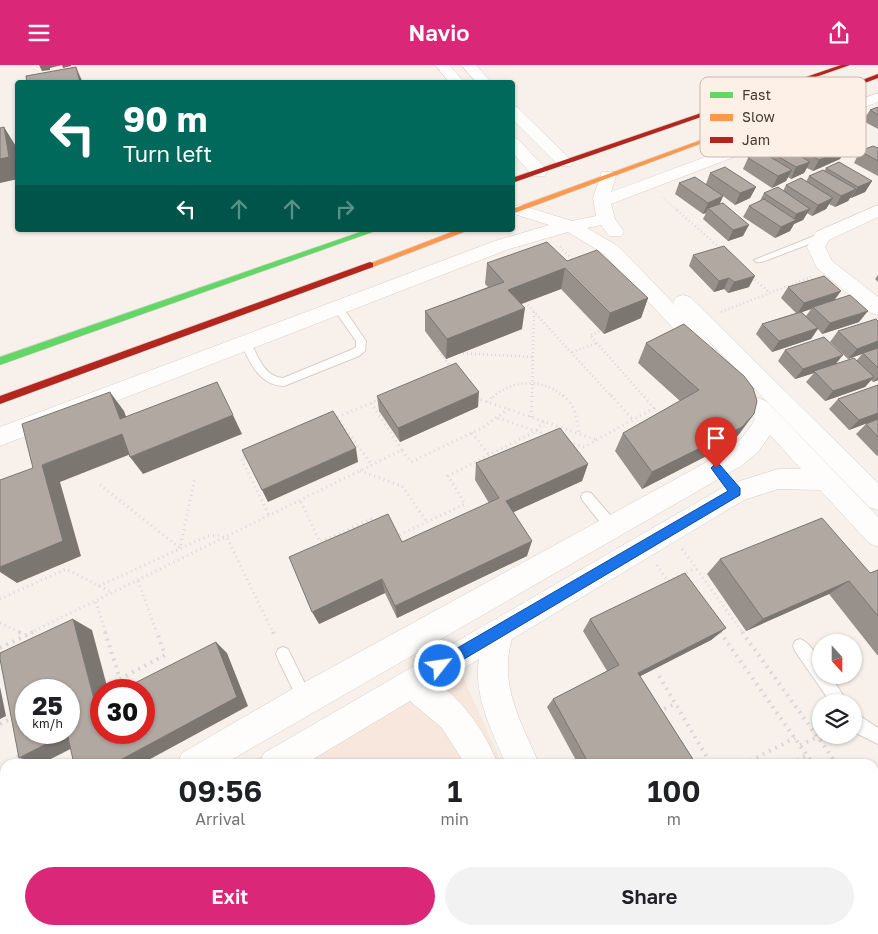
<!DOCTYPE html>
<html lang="en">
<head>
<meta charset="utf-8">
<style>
	body { margin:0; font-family:"Golos Text",sans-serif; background:#f2f2f2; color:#202124; height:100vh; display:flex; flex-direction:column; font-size:19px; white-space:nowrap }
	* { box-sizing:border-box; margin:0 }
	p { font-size:16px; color:#757577 }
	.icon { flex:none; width:28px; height:28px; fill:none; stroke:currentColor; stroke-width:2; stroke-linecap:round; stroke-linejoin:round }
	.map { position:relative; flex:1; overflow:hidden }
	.sheet { position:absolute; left:0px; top:694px; width:879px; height:176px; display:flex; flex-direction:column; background:#fff; border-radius:15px 15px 0 0; box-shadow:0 1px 4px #0004 }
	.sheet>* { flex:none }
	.banner { position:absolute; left:15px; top:15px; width:500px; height:152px; border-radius:5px; box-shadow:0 1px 4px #0004; background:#00695c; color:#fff; overflow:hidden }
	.needle { width:32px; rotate:159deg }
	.controls { position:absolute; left:812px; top:569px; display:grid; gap:10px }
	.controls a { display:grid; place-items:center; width:50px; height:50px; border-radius:50%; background:#fff; box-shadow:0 1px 4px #0004; font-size:25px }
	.speed { position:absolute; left:15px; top:614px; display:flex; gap:10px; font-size:25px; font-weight:700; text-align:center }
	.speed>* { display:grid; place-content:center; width:65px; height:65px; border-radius:50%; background:#fff; box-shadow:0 1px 4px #0004; line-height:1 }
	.speed small { font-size:12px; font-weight:400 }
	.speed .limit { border:8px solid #d22; background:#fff; color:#111 }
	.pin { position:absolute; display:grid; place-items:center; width:42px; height:42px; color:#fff; margin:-51px -21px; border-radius:50% 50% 50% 0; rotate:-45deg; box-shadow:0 0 5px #0007 }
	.pin .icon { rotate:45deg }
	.me { position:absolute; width:55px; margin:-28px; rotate:60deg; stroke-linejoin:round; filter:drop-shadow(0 0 4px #0008) }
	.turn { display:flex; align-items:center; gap:18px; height:105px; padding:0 25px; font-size:22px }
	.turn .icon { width:65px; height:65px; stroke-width:2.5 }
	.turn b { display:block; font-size:35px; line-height:42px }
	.lanes { display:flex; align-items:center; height:48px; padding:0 25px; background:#0003; justify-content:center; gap:25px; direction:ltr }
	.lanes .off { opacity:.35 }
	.eta { display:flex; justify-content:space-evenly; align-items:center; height:85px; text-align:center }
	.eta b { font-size:30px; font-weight:600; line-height:35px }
	.primary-button { display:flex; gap:10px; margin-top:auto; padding:10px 25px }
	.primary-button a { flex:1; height:58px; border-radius:30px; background:#db2777; color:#fff; font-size:20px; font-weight:600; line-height:58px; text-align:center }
	.primary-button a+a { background:#f2f2f2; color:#202124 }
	header { display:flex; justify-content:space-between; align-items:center; height:65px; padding:0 25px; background:#db2777; color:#fff; font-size:22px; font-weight:600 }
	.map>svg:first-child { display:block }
</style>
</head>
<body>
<header><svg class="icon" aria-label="menu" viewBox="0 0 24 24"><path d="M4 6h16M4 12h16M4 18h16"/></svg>Navio<svg class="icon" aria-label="share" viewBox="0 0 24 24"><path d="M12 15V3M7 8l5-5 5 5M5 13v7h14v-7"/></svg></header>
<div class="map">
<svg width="878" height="869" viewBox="0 0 878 869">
	<rect width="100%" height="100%" fill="#f8f1eb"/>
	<path fill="#f7e7dc" d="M449,581L502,699H247Z
		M5,840V865H577L579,869H0V843Z"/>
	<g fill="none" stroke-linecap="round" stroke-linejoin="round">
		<defs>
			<path id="lane" d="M822,168L825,169V173L762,197H756L754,195Z
				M338,240L342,241L366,276L365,286L359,291L284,321C259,320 251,299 241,279L242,276H250C258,291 264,312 283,313L351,285L356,282V276L333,243Z
				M587,427L591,428L617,458L618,462L617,466L612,468L607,466L583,436L581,432L583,428Z
				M800,574C813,579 821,597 821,610H830L848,638H831L795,586L793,581L795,576Z
				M283,582L288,584L310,629L313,634L310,639L305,642L300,639L278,594L276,589L278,584Z
				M854,647L878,663V679L854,667Z
				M5,740V757L0,759V742Z"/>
			<path id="street" d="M435,0H449L465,18H450Z
				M461,0H476L492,18H477Z
				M878,28V37L611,139L615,154L624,167L621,171H609L601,160L587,163L618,181L676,241L673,237L676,232L683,230L690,232L878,418V445L869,442L703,270L716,285L712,290L705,293L698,290L604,189L568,167L509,184L0,381V362L495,176L549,160L514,149V141L520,140L572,156L596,151L593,133L602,107H614L616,111L611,127Z
				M512,41L517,42L571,95L573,98L571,101H559L512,54Z
				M512,72L518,74L545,103L547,107L545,111H533L512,87Z
				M878,140V152L829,175L825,182L832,196L878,232V250L871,248L817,203L807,182L816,167Z
				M758,333L766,336L776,346L878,452V482L869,478L820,425L778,424L744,435L512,574C498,620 522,658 539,699H506C492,667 473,630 479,594L438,619C466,638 485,668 498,699H465L442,663L410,636L305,699H259L264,688L727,420L778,404H801L770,370L758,387L741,401L224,699H177L182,688L294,623L725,387C737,378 748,368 755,354L747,342L750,336Z
				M5,791V826L0,828V793Z
				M5,843V865H21L20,869H0V845Z
				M536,865H572L574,869H538Z
				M583,865H619L621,869H585Z"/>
			<path id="fast" d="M366,165H378L0,300V292Z"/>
			<path id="slow" d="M759,54L764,55L512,149V144Z
				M457,165H469L373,202L370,203L366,200Z"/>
			<path id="jam" d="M841,0H850L512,118V113Z
				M878,9V13L763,56L758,55Z
				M370,197L373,198V202L0,339V331Z"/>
		</defs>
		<use href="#lane" stroke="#d8cec7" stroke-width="2"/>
		<use href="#street" stroke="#d8cec7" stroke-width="1"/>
		<use href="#fast" stroke="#d8cec7" stroke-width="1"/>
		<use href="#slow" stroke="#d8cec7" stroke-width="1"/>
		<use href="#jam" stroke="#d8cec7" stroke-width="1"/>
		<path stroke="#dad8d6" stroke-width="2" stroke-dasharray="0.5 2.5" stroke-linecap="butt" d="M662,132L678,146"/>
		<path stroke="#dad8d6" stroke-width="2.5" stroke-dasharray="1 3" stroke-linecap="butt" d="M677,145L721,184
			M560,182L575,197
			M752,212L770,228
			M525,237L612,332
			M721,247L811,212
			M603,265L590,270L644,332
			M438,286L452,303
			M572,287L597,278
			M459,288L533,292
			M493,332C513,314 544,313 564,332
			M532,332L534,246"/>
		<path stroke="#dad8d6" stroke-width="3" stroke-dasharray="1 4" stroke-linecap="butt" d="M563,330C575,341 577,352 579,368
			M611,330L633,355
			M476,333L597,375
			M487,337L494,330
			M371,338L402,385
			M337,352L372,400
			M531,352L532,330
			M498,353L547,370
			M333,354L380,334
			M472,368L489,390
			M569,377L584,382L654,343L643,330
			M249,390L241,393L270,452
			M360,406L402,421L427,457
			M100,420L180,483L195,412
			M301,437L320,477L371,454L374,458
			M395,472L465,439L448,411L536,366L544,356
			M682,484L743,568
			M657,500L668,516L696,503
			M138,516L157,568
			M99,521L208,471L218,470L227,473L273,568
			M0,534L66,504L113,528
			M96,537L106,568
			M0,558L22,568
			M718,564L721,568
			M30,568L402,385L411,397L482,363L508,344"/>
		<path stroke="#dad8d6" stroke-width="4" stroke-dasharray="2 5" stroke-linecap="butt" d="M19,567L26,570
			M105,567L120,614L165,590L157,567
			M273,567L275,572
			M720,567L813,699
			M742,567L837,699
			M0,583L33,567
			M659,611L711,699
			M658,647L675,639
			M0,659L12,653
			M800,680L822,670
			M18,690L19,699
			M744,699L795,673
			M791,699L807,690
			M874,750L878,756
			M874,763L878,761
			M874,784L878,790"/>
		<use href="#lane" fill="#fefdfc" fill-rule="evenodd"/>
		<use href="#street" fill="#fefdfc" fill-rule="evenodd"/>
		<use href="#fast" fill="#63d668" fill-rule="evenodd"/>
		<use href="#slow" fill="#ff974d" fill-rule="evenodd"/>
		<use href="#jam" fill="#b3261e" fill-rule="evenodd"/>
	</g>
	<path fill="#98908a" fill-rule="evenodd" d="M878,42V64L863,56L870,45Z
		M821,64L864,75L857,86L845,91L842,90L840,94L813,106L807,103L804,108L791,114L788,112L786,116L772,123L743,104L748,93L765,89L767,85L787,83L789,78L819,68Z
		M878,83V111L854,98L860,86Z
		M826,103L872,116L865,127L851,133H850L848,136L835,142L829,139L826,144L812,151L807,148L803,155L794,159L790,166L775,173L743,152L749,141L760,136L764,128L783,126L786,120L806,117L809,111L824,106Z
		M710,108L756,122L750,133L735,140L723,131L720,139L743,171L728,176L703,154L706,148L703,149L675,129L679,118L706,119Z
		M693,190L749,222L728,228L724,224L714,227L689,201Z
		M567,196L648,233L641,253L604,269L561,224L521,239L522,264L446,294L425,266V246L488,222L485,219L487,198Z
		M878,210V217L875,214Z
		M788,222L835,234L859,257L822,269L818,264L811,274L772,287L756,269L762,259L796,248L781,233ZM811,244L806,251L802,247Z
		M878,256V315L873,317L871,315L865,322L825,336L806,317L814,308L795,314L778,296L785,285L835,299L857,295L862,289L848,294L830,277L838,266Z
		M684,259L740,368L728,380L642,424L615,386L623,368L680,336L638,298L646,278Z
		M878,320V354L849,365L829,344L838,334Z
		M377,331L478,342L400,377L379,346Z
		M878,354V390L877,391L856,369L866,359Z
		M476,398L588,399L582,416L513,447L527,491L397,553L385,528L319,559L402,477L489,438L475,415Z
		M720,494L870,508L878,505V591L829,529L746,566L707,509Z
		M590,554L726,563L711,575L640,611L696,699H578L547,642L553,634L607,606L583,566Z
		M706,865H810L813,869H708Z
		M864,867L873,869H861Z"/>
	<path fill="#7c7671" d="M39,0H71V1L63,3L62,0L50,3V5L42,6Z
		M76,2L83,18H80Z
		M4,62L17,83L18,114L0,118V94Z
		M864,75L857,86L845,91L851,80Z
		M846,83L840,94L813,106L819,95Z
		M810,97L804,108L791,114L796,102Z
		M792,105L786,116L772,123L778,111Z
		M872,116L865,127L851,133L858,122Z
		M756,122L750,133L735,140L740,128Z
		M856,124L848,136L835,142L841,131Z
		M723,131L718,142L708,143L706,148L703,149L708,138Z
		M833,133L826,144L812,151L818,140Z
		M810,144L803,155L794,159L790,166L775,173L781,162L792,157L796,149Z
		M749,160L743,171L728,176L733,165Z
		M565,203L561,224L505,245L508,225Z
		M755,211L749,222L728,228L734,217Z
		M729,213L724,224L714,227L719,216Z
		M841,226L833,237L813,242L811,244L797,249L804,238Z
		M648,233L641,253L604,269L610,248Z
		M525,243L522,264L446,294L447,274Z
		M868,246L859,257L822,269L830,258Z
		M818,263L811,274L772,287L779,276Z
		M878,276V283L848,294L857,284Z
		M843,290L835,300L814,306V308L795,314L803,304Z
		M874,312L865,322L825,336L833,326Z
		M878,312V315L873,317Z
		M110,327L124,346L134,373L120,354Z
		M479,327L478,342L400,377L398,363Z
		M878,348V354L849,365L859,355Z
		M754,349L740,368L728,380L642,424L652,407Z
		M233,350L242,369L143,409L130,392Z
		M122,369L136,387L60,417L81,491L17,518L0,507V502L42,400Z
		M356,383L358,397L268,437L262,425Z
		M588,399L582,416L503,452L506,436Z
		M532,476L527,491L397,553L395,541Z
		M382,514L385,528L319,559L312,547Z
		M849,516L829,529L746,566L763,554Z
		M73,554L92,565L108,625H101V641L95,638Z
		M726,563L711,575L627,618L638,608Z
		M216,577L227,588L248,641L141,699H113Z
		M0,622L6,651L0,654Z
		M67,668L88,675L43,698L19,693Z"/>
	<path fill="#b1a8a1" stroke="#7c7671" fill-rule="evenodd" d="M76,2L80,18H27L26,11Z
		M878,42V50L870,45Z
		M4,62L9,92L0,94V63Z
		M816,66L846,83L819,95L789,78Z
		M781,79L810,97L796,102L767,85Z
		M873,81L878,83V96L860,86Z
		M762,87L792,105L778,111L748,93Z
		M839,97L872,116L858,122L826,103Z
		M725,102L756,122L740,128L710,108Z
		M823,105L856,124L841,131L809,111Z
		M695,112L723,131L708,138L679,118Z
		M801,113L833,133L818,140L786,120Z
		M778,122L810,144L796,149L764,128Z
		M764,134L796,155L781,162L749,141Z
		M723,138L749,160L733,165L708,143Z
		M547,177L567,196L597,185L648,233L610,248L565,203L508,225L525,243L447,274L425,246L504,217L487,198Z
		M724,181L755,211L734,217L729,213L719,216L693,190Z
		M824,211L841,226L804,238L788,222Z
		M850,230L868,246L830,258L813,242Z
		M801,247L818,263L779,276L762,259Z
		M876,254L878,256V276L857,284L838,266Z
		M684,259L744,311L753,323L757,336L754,349L742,362L652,407L623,368L699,325L646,278Z
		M824,272L843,290L803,304L785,285Z
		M878,283V303L863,288Z
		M854,293L874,312L833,326L814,306Z
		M456,298L479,327L398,363L377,331Z
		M217,317L233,350L130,392L122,369L42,400L63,476L0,502V415L33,403L22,359L110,327L120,354Z
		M878,320V348L859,355L838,334Z
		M333,346L356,383L262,425L242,385Z
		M878,354V372L866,359Z
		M560,363L588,399L506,436L532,476L395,541L382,514L312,547L289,492L388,449L402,477L499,433L476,398Z
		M822,453L870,508L878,505V551L849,516L763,554L720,494Z
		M685,508L726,563L638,608L696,699H589L553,634L619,600L590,554Z
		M73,554L95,638L101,635V668H144V625H121L216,577L237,632L113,699H74L67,668L19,693L0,594V588ZM26,625H69V668H26Z
		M718,865H810L813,869H720Z"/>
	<path fill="#1a73e8" stroke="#114b97" d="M716,398L720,400L740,423V430L444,606L440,608L435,606L433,601L435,596L728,426L711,403Z"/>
	<rect x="700" y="12" width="166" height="80" rx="8" fill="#fdf0e6" stroke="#c6b9af" stroke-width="1"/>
	<rect x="710" y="27" width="23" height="6" fill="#63d668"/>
	<rect x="710" y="49" width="23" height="7" fill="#ff974d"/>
	<rect x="710" y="72" width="23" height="6" fill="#b3261e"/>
	<g font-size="14" fill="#463a30">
		<text x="742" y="35">Fast</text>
		<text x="742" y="57">Slow</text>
		<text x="742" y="80">Jam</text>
	</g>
</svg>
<div class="controls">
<a><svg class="needle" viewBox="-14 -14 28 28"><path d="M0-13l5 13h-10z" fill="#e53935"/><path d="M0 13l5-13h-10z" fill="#757577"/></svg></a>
<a><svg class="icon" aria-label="layers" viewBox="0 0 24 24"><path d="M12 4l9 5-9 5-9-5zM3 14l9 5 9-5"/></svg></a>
</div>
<div class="speed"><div>25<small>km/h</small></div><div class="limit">30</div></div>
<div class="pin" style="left:716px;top:403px;background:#d93025"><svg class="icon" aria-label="arrive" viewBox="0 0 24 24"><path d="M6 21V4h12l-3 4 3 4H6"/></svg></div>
<svg class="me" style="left:440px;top:601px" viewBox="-20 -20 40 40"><circle r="17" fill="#1a73e8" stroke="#fff" stroke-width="3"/><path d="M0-11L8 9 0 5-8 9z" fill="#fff"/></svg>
<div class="banner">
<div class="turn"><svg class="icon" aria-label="left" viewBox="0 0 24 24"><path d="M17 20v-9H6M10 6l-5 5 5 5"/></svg><div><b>90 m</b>Turn left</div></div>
<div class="lanes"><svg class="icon" aria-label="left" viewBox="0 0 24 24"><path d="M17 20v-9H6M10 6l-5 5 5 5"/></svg><svg class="icon off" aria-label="ahead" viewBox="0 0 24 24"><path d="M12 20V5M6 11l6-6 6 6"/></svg><svg class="icon off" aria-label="ahead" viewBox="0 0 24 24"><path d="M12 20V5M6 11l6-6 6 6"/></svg><svg class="icon off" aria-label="right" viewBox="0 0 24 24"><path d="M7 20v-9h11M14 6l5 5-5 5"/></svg></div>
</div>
<section class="sheet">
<div class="eta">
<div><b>09:56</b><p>Arrival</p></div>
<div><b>1</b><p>min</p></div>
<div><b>100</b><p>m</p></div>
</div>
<div class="primary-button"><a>Exit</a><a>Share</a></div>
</section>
</div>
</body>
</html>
